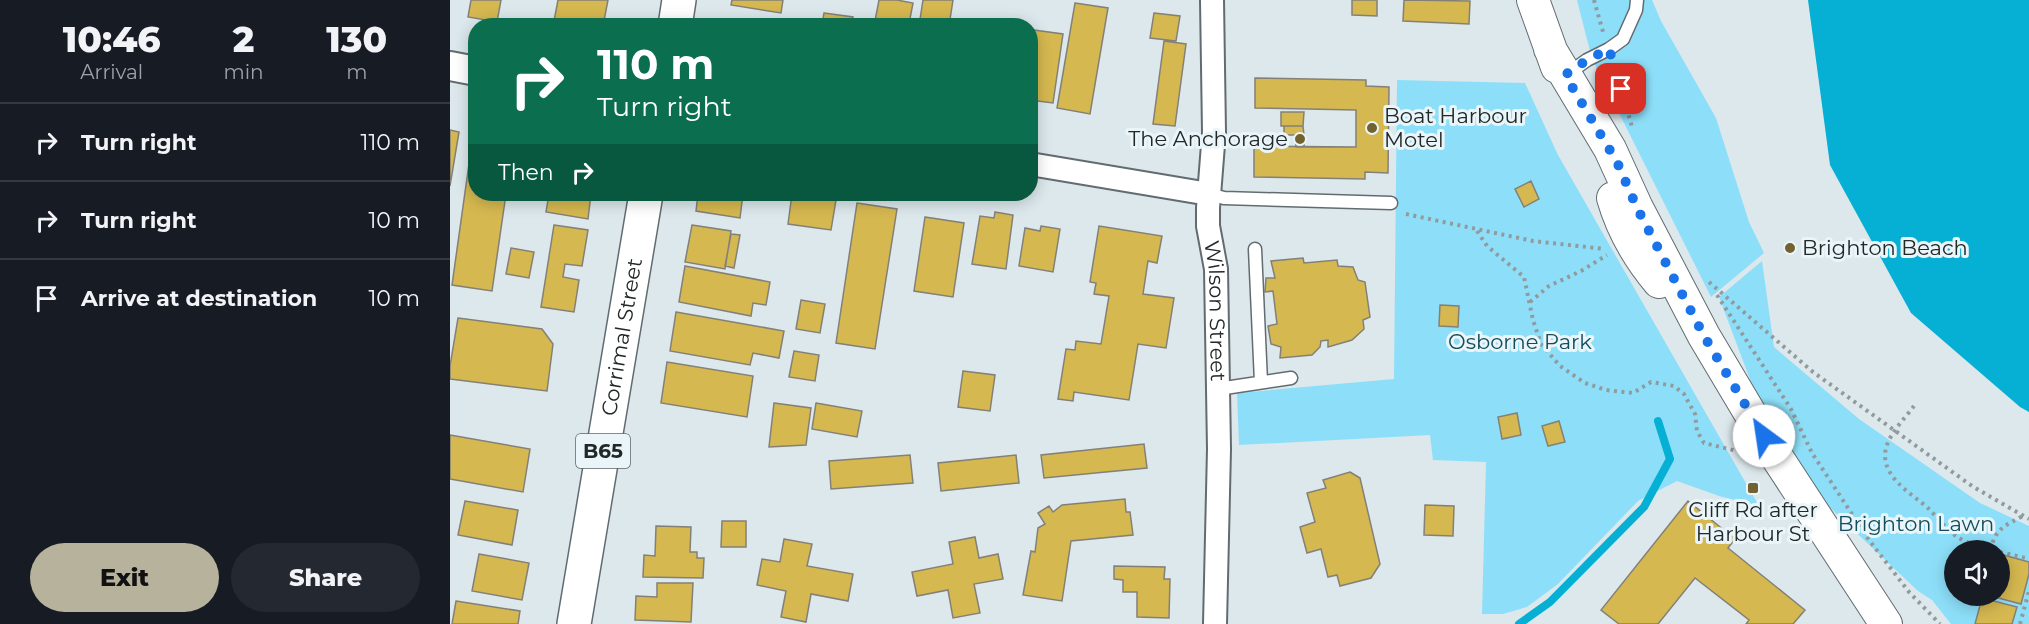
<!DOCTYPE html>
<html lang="en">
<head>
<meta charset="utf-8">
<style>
	body { margin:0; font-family:Montserrat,sans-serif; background:#242831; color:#f1f3f6; height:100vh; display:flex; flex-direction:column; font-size:22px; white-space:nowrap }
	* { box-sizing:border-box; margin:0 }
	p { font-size:20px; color:#9ea1a6 }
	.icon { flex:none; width:33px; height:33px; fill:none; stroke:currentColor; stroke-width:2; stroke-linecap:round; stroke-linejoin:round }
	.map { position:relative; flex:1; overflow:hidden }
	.side { display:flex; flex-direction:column; background:#171b24; width:450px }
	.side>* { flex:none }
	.top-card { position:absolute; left:18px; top:18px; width:570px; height:183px; border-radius:24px; box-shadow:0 3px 15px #0003; background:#0b6e4f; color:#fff; overflow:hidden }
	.controls { position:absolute; left:1494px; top:540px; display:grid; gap:12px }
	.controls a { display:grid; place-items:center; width:66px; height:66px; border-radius:50%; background:#171b24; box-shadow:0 3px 15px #0003; font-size:30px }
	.pin { position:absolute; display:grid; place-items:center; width:51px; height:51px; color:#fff; margin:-26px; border-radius:12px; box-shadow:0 3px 9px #0006 }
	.me { position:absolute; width:66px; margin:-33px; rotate:329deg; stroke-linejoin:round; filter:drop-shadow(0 0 4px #0008) }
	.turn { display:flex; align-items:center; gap:21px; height:126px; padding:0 30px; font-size:27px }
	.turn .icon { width:78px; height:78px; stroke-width:2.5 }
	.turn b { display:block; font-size:42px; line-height:51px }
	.then { display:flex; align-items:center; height:57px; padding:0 30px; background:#0003; gap:12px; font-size:22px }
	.eta { display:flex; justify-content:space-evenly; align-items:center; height:102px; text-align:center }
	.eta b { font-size:36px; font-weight:800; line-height:42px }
	.button { display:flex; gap:12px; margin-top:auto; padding:12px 30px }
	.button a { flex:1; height:69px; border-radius:36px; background:#b7b29c; color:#111; font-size:24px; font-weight:800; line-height:69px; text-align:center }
	.button a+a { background:#242831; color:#f1f3f6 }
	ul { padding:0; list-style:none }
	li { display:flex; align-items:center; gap:18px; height:78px; padding:0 30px; border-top:2px solid #363941 }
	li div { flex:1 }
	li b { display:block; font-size:22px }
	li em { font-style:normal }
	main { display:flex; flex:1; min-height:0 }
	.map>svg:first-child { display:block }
</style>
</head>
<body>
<main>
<section class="side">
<div class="eta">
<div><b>10:46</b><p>Arrival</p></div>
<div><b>2</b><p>min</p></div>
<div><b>130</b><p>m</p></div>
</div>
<ul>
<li><svg class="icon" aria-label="right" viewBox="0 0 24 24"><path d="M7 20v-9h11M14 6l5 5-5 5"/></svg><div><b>Turn right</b></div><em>110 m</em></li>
<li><svg class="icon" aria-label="right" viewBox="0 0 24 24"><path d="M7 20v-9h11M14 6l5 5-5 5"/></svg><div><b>Turn right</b></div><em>10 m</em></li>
<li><svg class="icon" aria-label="arrive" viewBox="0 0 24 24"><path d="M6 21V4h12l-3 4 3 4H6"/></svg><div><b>Arrive at destination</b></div><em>10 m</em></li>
</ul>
<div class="button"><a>Exit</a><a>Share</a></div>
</section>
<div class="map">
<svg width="1579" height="624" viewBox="0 0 1579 624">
	<rect width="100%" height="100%" fill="#dce8ec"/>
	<path fill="#8ddff9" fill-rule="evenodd" d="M1127,0H1202L1211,21L1266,118L1299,222L1314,253L1261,297L1142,59Z
		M947,80L1075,83L1108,155L1309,506L1269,496L1227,481L1188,501L1108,584L1077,607L1053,614H1032L1036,462L983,460L980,435L789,445L787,393L944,379Z
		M1312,261L1324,347L1409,419L1530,503L1579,526V624H1501L1482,600L1468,591L1358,487L1313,414L1269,297ZM1504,550H1550V596H1504Z"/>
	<path fill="#06b0d5" d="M1358,0H1579V412L1570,407L1461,313L1380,165Z"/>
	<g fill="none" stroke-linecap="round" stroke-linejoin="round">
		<path stroke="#06b0d5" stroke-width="8" d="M1069,624L1100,602L1194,507L1220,459L1208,421"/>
	</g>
	<path fill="#d5b850" stroke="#838078" stroke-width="1.5" d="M21,0H51L47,22L18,17Z
		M108,0H158L153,26H103Z
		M282,0H333L331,13L281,5Z
		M429,0H447L463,3L459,24L442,21L441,26H424Z
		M473,0H503L499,26H469Z
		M902,0H927V16L902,15Z
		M954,0L1020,1L1019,24L953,21Z
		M625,3L658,8L640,114L607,108Z
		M374,13L403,17L402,26H372Z
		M704,13L730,16L726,41L700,38Z
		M519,19L556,26H518Z
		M584,30L613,34L603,103L580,100V56Z
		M714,41L736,44L725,126L703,124Z
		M805,78L916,80V86L939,87L938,173L915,172V179L804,177V146L906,147V110L805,108Z
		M831,112H854L853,126H831Z
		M834,126H853L854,135H834Z
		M24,128L26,194H56L42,291L2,285Z
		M0,130L9,132L0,186Z
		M845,135H854V147H846Z
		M1081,181L1089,199L1074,207L1065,189Z
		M99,194H141L138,219L96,212Z
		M248,194H293L290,218L246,211Z
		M342,194H387L381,230L338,224Z
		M407,203L447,209L425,349L386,343Z
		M545,212L563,215L556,269L522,264L530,216L544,218Z
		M475,217L514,223L503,297L464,291Z
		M104,225L138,230L132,266L115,264L113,277L129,280L124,312L91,307Z
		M242,225L281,231L275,269L235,262Z
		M591,226L610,229L603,272L569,266L575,228L590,231Z
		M649,226L712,236L707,263L698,261L693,294L724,298L716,348L688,344L679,400L624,392L623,401L608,399L616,349L625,350L626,341L651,344L659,296L644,294L646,283L640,282Z
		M281,234L290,235L284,268L275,266Z
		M61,248L84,252L79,278L56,274Z
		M853,258L854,263L887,260L888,266L903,267L908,280L915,282L920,317L913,320L914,329L902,340L878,347V340L871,341L870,347L862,355L830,358L831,347L821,344L818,326L827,324L823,291L815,292L816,278H825L821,261Z
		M235,266L320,282L316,305L303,303L301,316L229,302Z
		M351,300L375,304L370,333L346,329Z
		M990,305L1009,306L1008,327L989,326Z
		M226,312L334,331L329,358L303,353L300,365L220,351Z
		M8,318L92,329L103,344L97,391L0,379V366Z
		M344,351L369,355L365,381L339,377Z
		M217,362L303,376L297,417L211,403Z
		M513,371L545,375L540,411L508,407Z
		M324,403L361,408L356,445L319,447Z
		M366,403L412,411L407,437L362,429Z
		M1067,413L1071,435L1052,439L1048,417Z
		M1109,421L1115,442L1098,446L1092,426Z
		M0,435L80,449L73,492L0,479Z
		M694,444L697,468L594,478L591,455Z
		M460,455L463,483L381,489L379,461Z
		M566,455L569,483L491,491L488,463Z
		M900,472L910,478L930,564L921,578L890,586L887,575L878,577L871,549L857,553L850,527L865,522L857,493L876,488L873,480Z
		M675,499L676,512H680L683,535L621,541L612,601L573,595L581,551L585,552L588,528L595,524L588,513L599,506L603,512L612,505Z
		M15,501L68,510L62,545L8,535Z
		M1238,501L1285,539L1278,548L1355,610L1343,624H1296L1299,620L1245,578L1208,624H1169L1151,610Z
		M975,505L1004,506L1003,536L974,535Z
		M272,521H296V547H271Z
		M206,526L241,527L240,552H247V558H254L253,578L193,577L194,555L205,556Z
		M525,537L529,558L548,554L553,579L524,584L530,613L503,618L498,590L467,596L462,572L503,564L499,542Z
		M334,539L362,544L357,566L403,574L398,601L361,594L356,622L331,617L336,591L307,585L312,559L330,562Z
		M29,554L79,563L72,600L22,591Z
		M1550,554L1579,562V574L1571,604L1541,596H1550Z
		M664,566L715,567L714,579H720L719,618L687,617V592H673V580L664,579Z
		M207,583H243L241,622L185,620L186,596L207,597Z
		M1532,598L1567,607L1562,624H1525Z
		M6,601L70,611L68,624H2Z"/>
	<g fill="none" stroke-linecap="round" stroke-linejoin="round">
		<defs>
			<path id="service" d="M1116,75L1137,60L1159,49L1173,39L1186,10L1187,0
				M759,194L774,198L941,203
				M805,249L811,382
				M768,389L841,378"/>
			<g id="minor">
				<path id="s1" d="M762,0L764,132L758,208V226L766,269L769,449L765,624"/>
				<path d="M580,164L759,194"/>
			</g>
			<path id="tertiary" d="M0,66L26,71"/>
			<path id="secondary" d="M1083,0L1107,67
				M1100,49L1160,149L1187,208L1254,336L1319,445L1436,624
				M1163,198C1172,229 1188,257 1209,282"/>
			<g id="primary">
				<path d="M225,26L229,0"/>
				<path id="s2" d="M124,624L196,194"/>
			</g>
		</defs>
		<use href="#service" stroke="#626c70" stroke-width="15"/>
		<use href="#minor" stroke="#626c70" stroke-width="26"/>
		<use href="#tertiary" stroke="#626c70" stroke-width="32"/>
		<use href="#secondary" stroke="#626c70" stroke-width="34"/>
		<use href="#primary" stroke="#626c70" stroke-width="36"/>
		<path stroke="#919a9d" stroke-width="4" stroke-dasharray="3 4.5" stroke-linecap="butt" d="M1144,0L1153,32
			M1164,65L1182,127
			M956,214L1083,241L1155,249
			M1027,231L1037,246L1074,277L1083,320L1091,344L1110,366L1135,383L1156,390L1183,393L1201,382L1224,386L1234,394L1245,414L1247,431L1254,443L1287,451
			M1259,282L1363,372L1522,486L1579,519
			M1267,295L1341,409L1362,453L1419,540L1459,592L1490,624
			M1080,302L1099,286L1131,271L1157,255
			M1464,406C1455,418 1440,433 1436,448C1429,477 1463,494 1479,509C1488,518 1498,532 1509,538C1519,544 1533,548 1544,550
			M1541,550C1544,529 1556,525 1573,516
			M1550,552L1579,559
			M1570,624L1579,591"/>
		<use href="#service" stroke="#fff" stroke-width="12"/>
		<use href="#minor" stroke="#fff" stroke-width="22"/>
		<use href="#tertiary" stroke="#fff" stroke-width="28"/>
		<use href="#secondary" stroke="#fff" stroke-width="32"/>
		<use href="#primary" stroke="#fff" stroke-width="33"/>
	</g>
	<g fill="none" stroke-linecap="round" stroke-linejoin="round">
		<path stroke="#1a73e8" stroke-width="10" stroke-dasharray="0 18" d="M1171,89L1159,49L1137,60L1115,75L1167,162L1187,208L1254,336L1314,436"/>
	</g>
	<g fill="#71622f" stroke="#e9f5f9" stroke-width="2">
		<circle cx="922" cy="128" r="6"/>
		<circle cx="850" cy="139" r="6"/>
		<circle cx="1340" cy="248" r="6"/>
		<rect x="1297" y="482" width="12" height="12" rx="3"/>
	</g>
	<g text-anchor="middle" stroke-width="6" stroke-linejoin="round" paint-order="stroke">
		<rect fill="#e9f5f9" stroke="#5e6567" stroke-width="1.5" x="126" y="434" width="54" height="34" rx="4.5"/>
		<g font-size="20" font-weight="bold" fill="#222728">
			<text x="153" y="458">B65</text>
		</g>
		<g font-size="21" fill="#222728" stroke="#e9f5f9" text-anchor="start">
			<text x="934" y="123">Boat Harbour<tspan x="934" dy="24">Motel</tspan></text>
			<text x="838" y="146" text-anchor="end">The Anchorage</text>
			<text x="1352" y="255">Brighton Beach</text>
			<text x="1303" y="517" text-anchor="middle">Cliff Rd after<tspan x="1303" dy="24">Harbour St</tspan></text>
		</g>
		<g font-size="21" fill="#222728" stroke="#e9f5f9">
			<text dy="7" stroke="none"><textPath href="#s1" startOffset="312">Wilson Street</textPath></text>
			<text dy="7" stroke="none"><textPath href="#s2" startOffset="291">Corrimal Street</textPath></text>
		</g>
		<g font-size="21" fill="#134d5c" stroke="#e9f5f9">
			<text x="1070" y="349">Osborne Park</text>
			<text x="1466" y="531">Brighton Lawn</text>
		</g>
	</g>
</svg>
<div class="controls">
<a><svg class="icon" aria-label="sound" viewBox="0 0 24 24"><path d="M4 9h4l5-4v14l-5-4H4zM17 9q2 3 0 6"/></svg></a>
</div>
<div class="pin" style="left:1171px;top:89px;background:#d93025"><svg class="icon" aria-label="arrive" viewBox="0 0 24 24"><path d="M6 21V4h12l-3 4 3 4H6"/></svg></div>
<svg class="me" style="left:1314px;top:436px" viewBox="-20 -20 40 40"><circle r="19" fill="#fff"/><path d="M0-13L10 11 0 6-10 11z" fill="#1a73e8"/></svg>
<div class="top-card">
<div class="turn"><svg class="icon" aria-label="right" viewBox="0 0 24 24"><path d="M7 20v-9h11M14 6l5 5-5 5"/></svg><div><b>110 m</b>Turn right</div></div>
<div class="then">Then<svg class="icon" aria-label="right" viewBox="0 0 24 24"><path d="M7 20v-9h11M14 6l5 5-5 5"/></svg></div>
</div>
</div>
</main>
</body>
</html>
